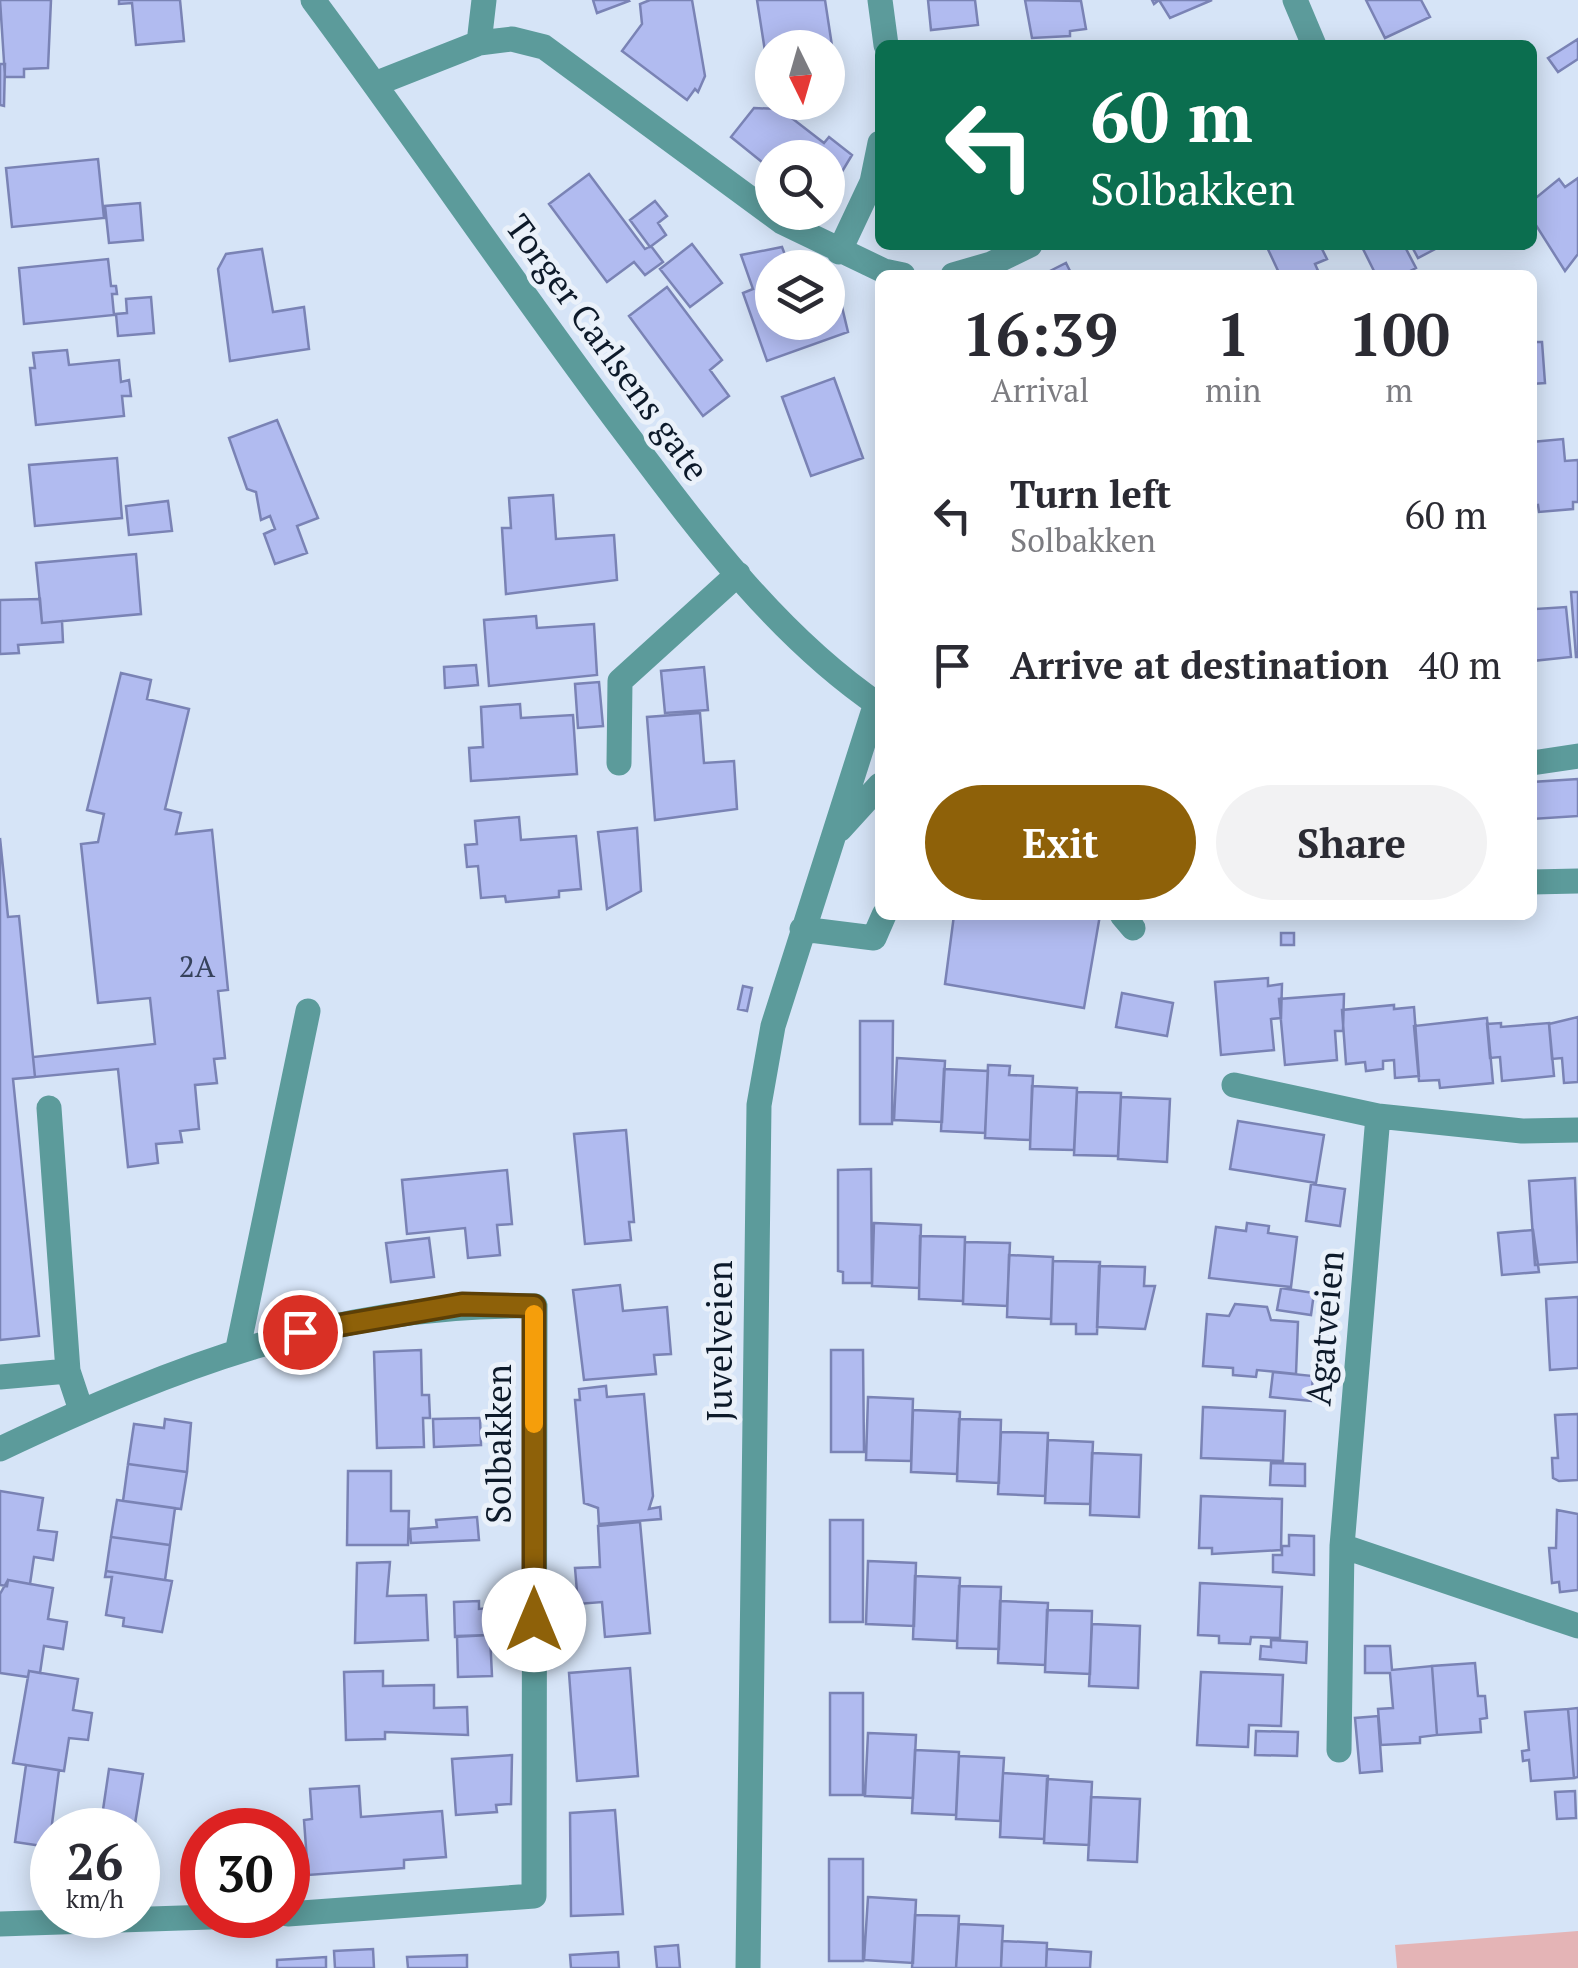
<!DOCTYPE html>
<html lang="en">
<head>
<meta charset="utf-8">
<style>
	body { margin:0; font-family:"PT Serif",serif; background:#f2f2f3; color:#2b2b33; height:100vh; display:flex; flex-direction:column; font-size:38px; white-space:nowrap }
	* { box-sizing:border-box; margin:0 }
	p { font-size:32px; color:#7c7c81 }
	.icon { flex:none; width:55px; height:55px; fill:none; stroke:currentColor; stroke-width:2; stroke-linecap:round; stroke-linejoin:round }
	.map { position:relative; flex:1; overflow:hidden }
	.drawer { position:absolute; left:875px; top:270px; width:662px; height:650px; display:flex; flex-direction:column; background:#fff; border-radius:15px; box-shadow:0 5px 25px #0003 }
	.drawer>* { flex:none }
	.hud { position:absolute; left:875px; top:40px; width:662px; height:210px; border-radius:15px; box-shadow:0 5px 25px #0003; background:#0b6e4f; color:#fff; overflow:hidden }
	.needle { width:65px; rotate:175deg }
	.fabs { position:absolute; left:755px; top:30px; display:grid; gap:20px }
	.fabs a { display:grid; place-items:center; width:90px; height:90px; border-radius:50%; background:#fff; box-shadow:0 5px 25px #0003; font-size:50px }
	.speed { position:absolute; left:30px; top:1808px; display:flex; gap:20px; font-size:50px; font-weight:700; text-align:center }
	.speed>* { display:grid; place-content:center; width:130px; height:130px; border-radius:50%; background:#fff; box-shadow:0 5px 25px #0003; line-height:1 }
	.speed small { font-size:25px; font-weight:400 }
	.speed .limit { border:15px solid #d22; background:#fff; color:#111 }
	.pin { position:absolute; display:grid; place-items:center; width:85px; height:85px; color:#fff; margin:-42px; border:5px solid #fff; border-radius:50%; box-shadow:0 2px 10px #0007 }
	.me { position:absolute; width:110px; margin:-55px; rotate:0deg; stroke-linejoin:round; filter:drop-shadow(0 0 8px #0008) }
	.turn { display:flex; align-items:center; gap:35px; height:210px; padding:0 50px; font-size:45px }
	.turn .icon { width:130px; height:130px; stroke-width:2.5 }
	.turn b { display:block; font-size:70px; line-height:85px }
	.eta { display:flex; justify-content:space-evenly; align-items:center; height:170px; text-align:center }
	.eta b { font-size:60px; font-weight:700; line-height:70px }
	.action { display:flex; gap:20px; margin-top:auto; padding:20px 50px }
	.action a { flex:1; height:115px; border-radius:60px; background:#8e6109; color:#fff; font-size:40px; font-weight:700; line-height:115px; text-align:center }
	.action a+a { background:#f2f2f3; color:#2b2b33 }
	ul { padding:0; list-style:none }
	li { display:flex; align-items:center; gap:30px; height:150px; padding:0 50px }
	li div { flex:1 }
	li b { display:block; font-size:38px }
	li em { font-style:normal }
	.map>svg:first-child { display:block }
</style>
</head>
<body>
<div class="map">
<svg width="1578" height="1968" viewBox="0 0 1578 1968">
	<rect width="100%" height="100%" fill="#d6e4f7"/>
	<path fill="#e4b4b6" d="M1578,1931V1968H1397L1395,1945Z"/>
	<path fill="#b1bbf0" stroke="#7a83b5" stroke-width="2.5" d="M0,0H51L48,68L24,69V77H5Z
		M119,0H180L184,41L136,45L132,3L119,4Z
		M593,0H628L629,1L597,13Z
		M650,0H692L705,76L698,92L695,89L687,100L622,51L642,24L640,4Z
		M757,0H825L838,85H828V48H772V63L767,64Z
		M928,0H975L978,25L931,30Z
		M1025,0L1081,1L1086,29L1070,31V36L1032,38Z
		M1152,0H1212L1170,18L1159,0L1154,4Z
		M1366,0H1421L1430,17L1385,38Z
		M1578,39V59L1558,72L1548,58Z
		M0,64H5L4,106L0,105Z
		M754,108L780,109L824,143L829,137L852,155L828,195V158H772V170L731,137Z
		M98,159L104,218L12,227L6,168Z
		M589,174L645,249L651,246L663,262L645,275L634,262L607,282L549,204Z
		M1578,178V254L1565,271L1532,219V201L1559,179L1565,187Z
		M655,201L667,216L658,223L666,235L650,247L630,220Z
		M140,203L143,240L109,243L105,206Z
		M692,244L722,283L690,307L660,269Z
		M1266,245H1320L1327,259L1315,264L1319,273L1315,275H1280Z
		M1361,245H1404L1416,268L1402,275H1376Z
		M1411,245H1443L1418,258Z
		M782,247L790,268H772V322H828V312L842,307L848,332L767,361L743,293L753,289L741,255Z
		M262,249L273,312L304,307L309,349L230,361L218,269L226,254Z
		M108,259L111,286H116L117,294H112L114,315L24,324L19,268Z
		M1066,263L1072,275H1042Z
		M667,287L722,360L710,370L729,396L703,416L629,316Z
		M151,297L154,333L118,336L116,314L127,313L126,299Z
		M1532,342H1542L1545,383L1532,384Z
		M67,350L69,365L119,360L121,382L129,380L131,396H122L124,416L36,425L30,368H35L33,353Z
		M834,378L863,458L811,476L782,397Z
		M277,420L318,518L297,526L307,553L275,564L264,534L275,529L270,516L261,520L256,492L247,489L229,438Z
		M1563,439L1565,461L1578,460V502H1573V509L1539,512L1538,505L1532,506V442Z
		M117,458L122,518L35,526L29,465Z
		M553,495L556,539L614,535L617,580L506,594L502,528H511L509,498Z
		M168,501L172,531L129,535L126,506Z
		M136,554L141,614L42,623L36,563Z
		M1571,592H1578V657H1576Z
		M1532,594L1536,609L1566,607L1571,657L1532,661Z
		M40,599L42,623L62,621L63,642L18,645L19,653L0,654V600Z
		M536,616L537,628L594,624L597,675L489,686L484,620Z
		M476,665L478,685L445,688L444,667Z
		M704,667L708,710L665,713L661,671Z
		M121,673L151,680L147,699L189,709L165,809L181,813L176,834L212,830L228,990L218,991L225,1058L214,1059L217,1083L195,1085L199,1129L180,1131L182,1142L156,1144L158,1163L128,1167L118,1069L35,1077L33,1057L155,1044L150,998L98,1003L81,844L98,842L104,814L87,810Z
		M599,682L603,726L578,728L575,684Z
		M520,704L521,718L573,715L577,774L471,781L469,748L483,747L481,707Z
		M700,713L704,763L734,761L737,809L655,820L647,717Z
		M1578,779V816L1532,819V782Z
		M519,817L521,840L576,836L581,889L559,891V897L506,902L505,896L481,898L478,866L467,867L465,845L477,844L475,821Z
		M637,828L641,891L607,909L598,832Z
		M0,838L8,917L19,916L35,1077L13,1079L39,1336L0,1340Z
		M954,915H1100L1084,1008L945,984Z
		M1281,933H1294V945H1281Z
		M1268,978V986L1282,984L1281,1018L1271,1019L1274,1050L1221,1055L1215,982Z
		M743,986L752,988L747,1011L738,1009Z
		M1122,993L1173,1003L1167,1036L1116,1027Z
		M1344,994L1343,1031H1335L1337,1060L1285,1065L1279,999Z
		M1394,1005V1009L1414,1007L1419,1076L1395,1078L1394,1060L1383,1061V1069L1366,1071L1365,1062L1346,1064L1342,1010Z
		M1578,1017V1082L1564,1083L1562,1058L1552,1059L1549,1024Z
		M1487,1018L1493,1083L1440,1088L1439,1080L1419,1081L1414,1026Z
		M860,1021H893L892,1124H860Z
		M1501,1023V1027L1549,1023L1554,1076L1502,1081L1500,1057L1490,1058L1487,1024Z
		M897,1058L945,1061L942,1122L894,1120Z
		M988,1065L1010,1066L1009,1075L1033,1076L1030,1140L985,1138Z
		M944,1069L988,1071L985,1133L941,1131Z
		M1032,1086L1077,1088L1074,1150L1030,1149Z
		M1077,1092L1121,1093L1118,1156L1074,1155Z
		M1121,1097L1170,1099L1167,1162L1118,1159Z
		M1238,1121L1324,1135L1316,1183L1230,1169Z
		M626,1130L634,1222H629L631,1240L585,1244L574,1134Z
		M871,1169L872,1283H843V1272L838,1271V1170Z
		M507,1170L512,1224L497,1225L500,1255L468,1258L465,1228L407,1234L402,1180Z
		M1575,1178L1578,1262L1535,1265L1529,1181Z
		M1311,1184L1345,1189L1340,1226L1306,1221Z
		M874,1223L921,1225L919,1288L872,1286Z
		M1247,1223L1269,1226L1268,1233L1297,1237L1291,1287L1209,1278L1216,1227L1246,1231Z
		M1533,1230L1539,1272L1502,1275L1498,1233Z
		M920,1236L965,1237L963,1301L919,1299Z
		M429,1238L434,1277L391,1282L386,1243Z
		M965,1242L1010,1243L1007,1306L963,1304Z
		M1009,1255L1053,1257L1051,1319L1007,1317Z
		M1053,1261L1100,1262L1097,1334H1076V1324H1051Z
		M1099,1266L1145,1267L1144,1286H1155L1145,1329L1097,1327Z
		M620,1285L623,1311L667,1307L671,1354L654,1355L656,1374L584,1380L573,1290Z
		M1281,1288L1314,1293L1311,1315L1277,1310Z
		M1578,1297V1368L1550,1370L1546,1299Z
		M1235,1304L1267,1307L1271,1320L1298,1322L1296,1374L1257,1370L1256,1377L1233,1375V1368L1203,1366L1207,1314L1229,1316Z
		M421,1350L422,1395H429L430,1418H423L424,1447L377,1448L374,1352Z
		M831,1350H863L864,1452H831Z
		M1273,1372L1313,1376L1311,1401L1270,1397Z
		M606,1386L607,1397L644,1394L653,1496L649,1509L660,1507L661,1519L599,1524L598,1508L584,1503L575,1400H580L579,1389Z
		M868,1397L913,1399L911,1461L866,1460Z
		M1203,1407L1285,1411L1283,1461L1201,1458Z
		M913,1410L960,1412L957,1474L911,1472Z
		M1578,1414V1480L1559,1481L1553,1478L1552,1458H1558L1555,1415Z
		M480,1418L481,1445L434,1447L433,1419Z
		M165,1419L191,1423L187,1472L128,1464L134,1424L164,1428Z
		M959,1419L1001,1420L999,1483L957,1481Z
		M1001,1432L1048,1433L1045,1496L998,1494Z
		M1048,1440L1093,1442L1090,1504L1045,1503Z
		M1092,1453L1141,1455L1139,1517L1090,1515Z
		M1271,1463L1305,1464V1486L1270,1485Z
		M128,1464L187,1472L181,1509L123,1501Z
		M348,1471H391V1511H409L408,1545H347Z
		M0,1491L43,1498L38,1530L57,1532L53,1560L34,1557L30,1584L8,1580L7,1586L0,1585Z
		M1201,1496L1282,1499L1281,1550L1212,1554V1548H1199Z
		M117,1500L175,1508L170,1545L111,1537Z
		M1557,1510L1578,1514V1590L1560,1592L1559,1582L1552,1583L1549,1548H1556Z
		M477,1517L479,1540L411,1543L410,1529L437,1527L436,1520Z
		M830,1520H863V1622H830Z
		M640,1522L650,1633L605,1637L602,1602L578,1604L575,1568L600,1567L598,1526Z
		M1289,1535L1314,1536V1575L1273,1572V1555H1282V1546H1289Z
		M111,1537L170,1545L165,1580L106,1571Z
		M868,1561L916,1563L914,1626L866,1624Z
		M390,1562L387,1596L426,1595L428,1640L355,1643L357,1563Z
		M106,1571L172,1581L162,1632L123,1626L124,1618L106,1615L112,1577H105Z
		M915,1576L960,1578L957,1641L913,1639Z
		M8,1580L53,1588L48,1619L67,1622L63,1649L44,1646L40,1673L29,1671L28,1677L0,1673V1594Z
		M1200,1583L1282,1587L1280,1638L1251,1637L1250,1644L1219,1643V1636L1198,1635Z
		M959,1586L1001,1587L999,1649L957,1648Z
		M479,1601V1609L501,1607L502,1628L488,1629V1635L455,1637L454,1602Z
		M1000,1601L1048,1603L1045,1665L998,1663Z
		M1047,1610L1092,1611L1090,1674L1045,1672Z
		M1092,1624L1140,1626L1138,1688L1089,1686Z
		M490,1635L492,1676L458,1677L457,1636Z
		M1271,1640L1307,1642L1306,1663L1260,1659L1261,1646L1271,1647Z
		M1365,1646H1390L1392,1670L1432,1666L1437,1735L1420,1737V1743L1381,1745L1378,1709L1393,1708L1390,1673H1365Z
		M1475,1663L1478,1696H1485L1487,1718L1480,1719L1481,1732L1437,1735L1432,1666Z
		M630,1668L638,1776L577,1781L569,1673Z
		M29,1671L78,1679L73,1710L92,1713L88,1740L69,1738L64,1771L13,1763Z
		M383,1671V1686L434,1685V1708L467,1707L468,1735L385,1732V1739L346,1740L344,1672Z
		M1201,1672L1283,1675L1281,1726L1249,1725L1248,1747L1197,1745Z
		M830,1693H863V1795H830Z
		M1578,1708V1777L1574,1778L1568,1709Z
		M1568,1709L1574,1778L1531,1781L1529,1760L1523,1761L1522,1751L1529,1750L1525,1712Z
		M1378,1716L1382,1771L1360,1773L1355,1718Z
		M1256,1731L1298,1732L1297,1756L1255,1755Z
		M868,1733L916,1735L913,1798L865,1796Z
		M915,1750L959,1752L956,1815L912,1813Z
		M512,1755L511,1804L496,1805L497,1812L456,1815L452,1759Z
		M959,1756L1004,1758L1000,1821L956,1819Z
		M26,1765L59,1770L49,1847L15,1842Z
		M109,1769L143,1774L134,1830H100Z
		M1003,1773L1048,1776L1044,1839L1000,1837Z
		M1047,1779L1092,1782L1089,1845L1044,1843Z
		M359,1786L361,1817L442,1811L446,1857L404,1860V1868L308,1875L304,1820L312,1819L310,1789Z
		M1575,1791L1576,1818L1557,1819L1555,1792Z
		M1091,1797L1140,1799L1137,1862L1088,1860Z
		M615,1810L623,1914L571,1916L570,1813Z
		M829,1859H863V1961H829Z
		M868,1897L916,1900L913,1963L864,1960Z
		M915,1915L959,1916L956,1968H912Z
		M959,1924L1003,1926L1001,1968H956Z
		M1002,1941L1047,1943L1046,1968H1001Z
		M678,1945L680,1968H657L655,1947Z
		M373,1949L374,1968H335L334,1951Z
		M1047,1949L1091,1952L1090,1968H1046Z
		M618,1952L619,1968H571L570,1955Z
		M467,1955V1968H408L407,1957Z
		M326,1957V1968H277V1960Z"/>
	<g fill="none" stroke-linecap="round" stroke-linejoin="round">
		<path stroke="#5c9b9b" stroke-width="25" d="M313,0C417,140 514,284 619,424C695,525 774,634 880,706
			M880,0L886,45
			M1295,0L1314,45
			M479,43L512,39L544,47L782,222L884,271L903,275
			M375,84L479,43L484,0
			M839,252L872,182L880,143
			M953,275L991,264L1030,245
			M619,763L620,681L738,574
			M1532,763L1578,756
			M840,829L880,785
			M1532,882L1578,881
			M1122,915L1133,928
			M802,929L874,938L884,915
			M1234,1085L1378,1116
			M49,1108L68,1371
			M1578,1130L1522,1131L1378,1116L1342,1546L1578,1626
			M238,1348L308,1011
			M0,1377L68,1371L81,1410
			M0,1449C173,1367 340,1302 535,1306L534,1896L288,1914
			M1339,1750L1342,1546
			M0,1924L271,1915
			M748,1968L759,1105L773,1026L876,703"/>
	</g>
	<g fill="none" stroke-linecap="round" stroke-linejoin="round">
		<defs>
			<path id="route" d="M300,1332L462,1304L534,1306V1620"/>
		</defs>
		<use href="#route" stroke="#5c3f06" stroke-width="25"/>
		<use href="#route" stroke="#8e6109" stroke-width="18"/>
		<path stroke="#f59e0b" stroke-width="18" d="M534,1314V1424"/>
	</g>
	<g text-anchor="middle" stroke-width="10" stroke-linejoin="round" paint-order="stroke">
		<g font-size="30" fill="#36425c">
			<text x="197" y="977">2A</text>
		</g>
		<g font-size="35" fill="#0d1a2a" stroke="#eaf1fa">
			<text transform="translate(607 348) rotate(54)" y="12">Torger Carlsens gate</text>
			<text transform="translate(1325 1328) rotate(-85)" y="12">Agatveien</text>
			<text transform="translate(720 1341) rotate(-90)" y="12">Juvelveien</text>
			<text transform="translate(499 1444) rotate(-90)" y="12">Solbakken</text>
		</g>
	</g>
</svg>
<div class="fabs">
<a><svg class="needle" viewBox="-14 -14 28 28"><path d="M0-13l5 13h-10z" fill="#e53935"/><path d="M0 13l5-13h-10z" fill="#7c7c81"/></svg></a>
<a><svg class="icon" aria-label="search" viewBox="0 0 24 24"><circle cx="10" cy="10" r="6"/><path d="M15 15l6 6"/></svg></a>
<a><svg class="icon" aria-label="layers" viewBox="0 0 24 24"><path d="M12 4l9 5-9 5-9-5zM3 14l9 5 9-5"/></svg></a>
</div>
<div class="speed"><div>26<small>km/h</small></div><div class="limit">30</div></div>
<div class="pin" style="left:300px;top:1332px;background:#d93025"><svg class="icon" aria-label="arrive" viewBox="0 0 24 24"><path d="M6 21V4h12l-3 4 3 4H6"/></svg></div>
<svg class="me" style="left:534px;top:1620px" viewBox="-20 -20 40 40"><circle r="19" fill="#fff"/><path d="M0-13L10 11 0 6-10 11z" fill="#8e6109"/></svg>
<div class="hud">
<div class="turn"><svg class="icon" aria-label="left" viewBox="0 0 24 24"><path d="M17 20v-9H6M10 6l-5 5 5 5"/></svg><div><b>60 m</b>Solbakken</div></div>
</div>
<section class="drawer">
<div class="eta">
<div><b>16:39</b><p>Arrival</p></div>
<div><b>1</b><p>min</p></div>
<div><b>100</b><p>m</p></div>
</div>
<ul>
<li><svg class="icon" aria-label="left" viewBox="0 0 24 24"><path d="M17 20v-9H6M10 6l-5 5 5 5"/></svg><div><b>Turn left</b><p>Solbakken</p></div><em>60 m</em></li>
<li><svg class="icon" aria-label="arrive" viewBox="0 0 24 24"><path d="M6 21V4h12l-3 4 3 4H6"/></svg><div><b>Arrive at destination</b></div><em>40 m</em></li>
</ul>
<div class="action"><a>Exit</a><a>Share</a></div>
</section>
</div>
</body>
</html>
